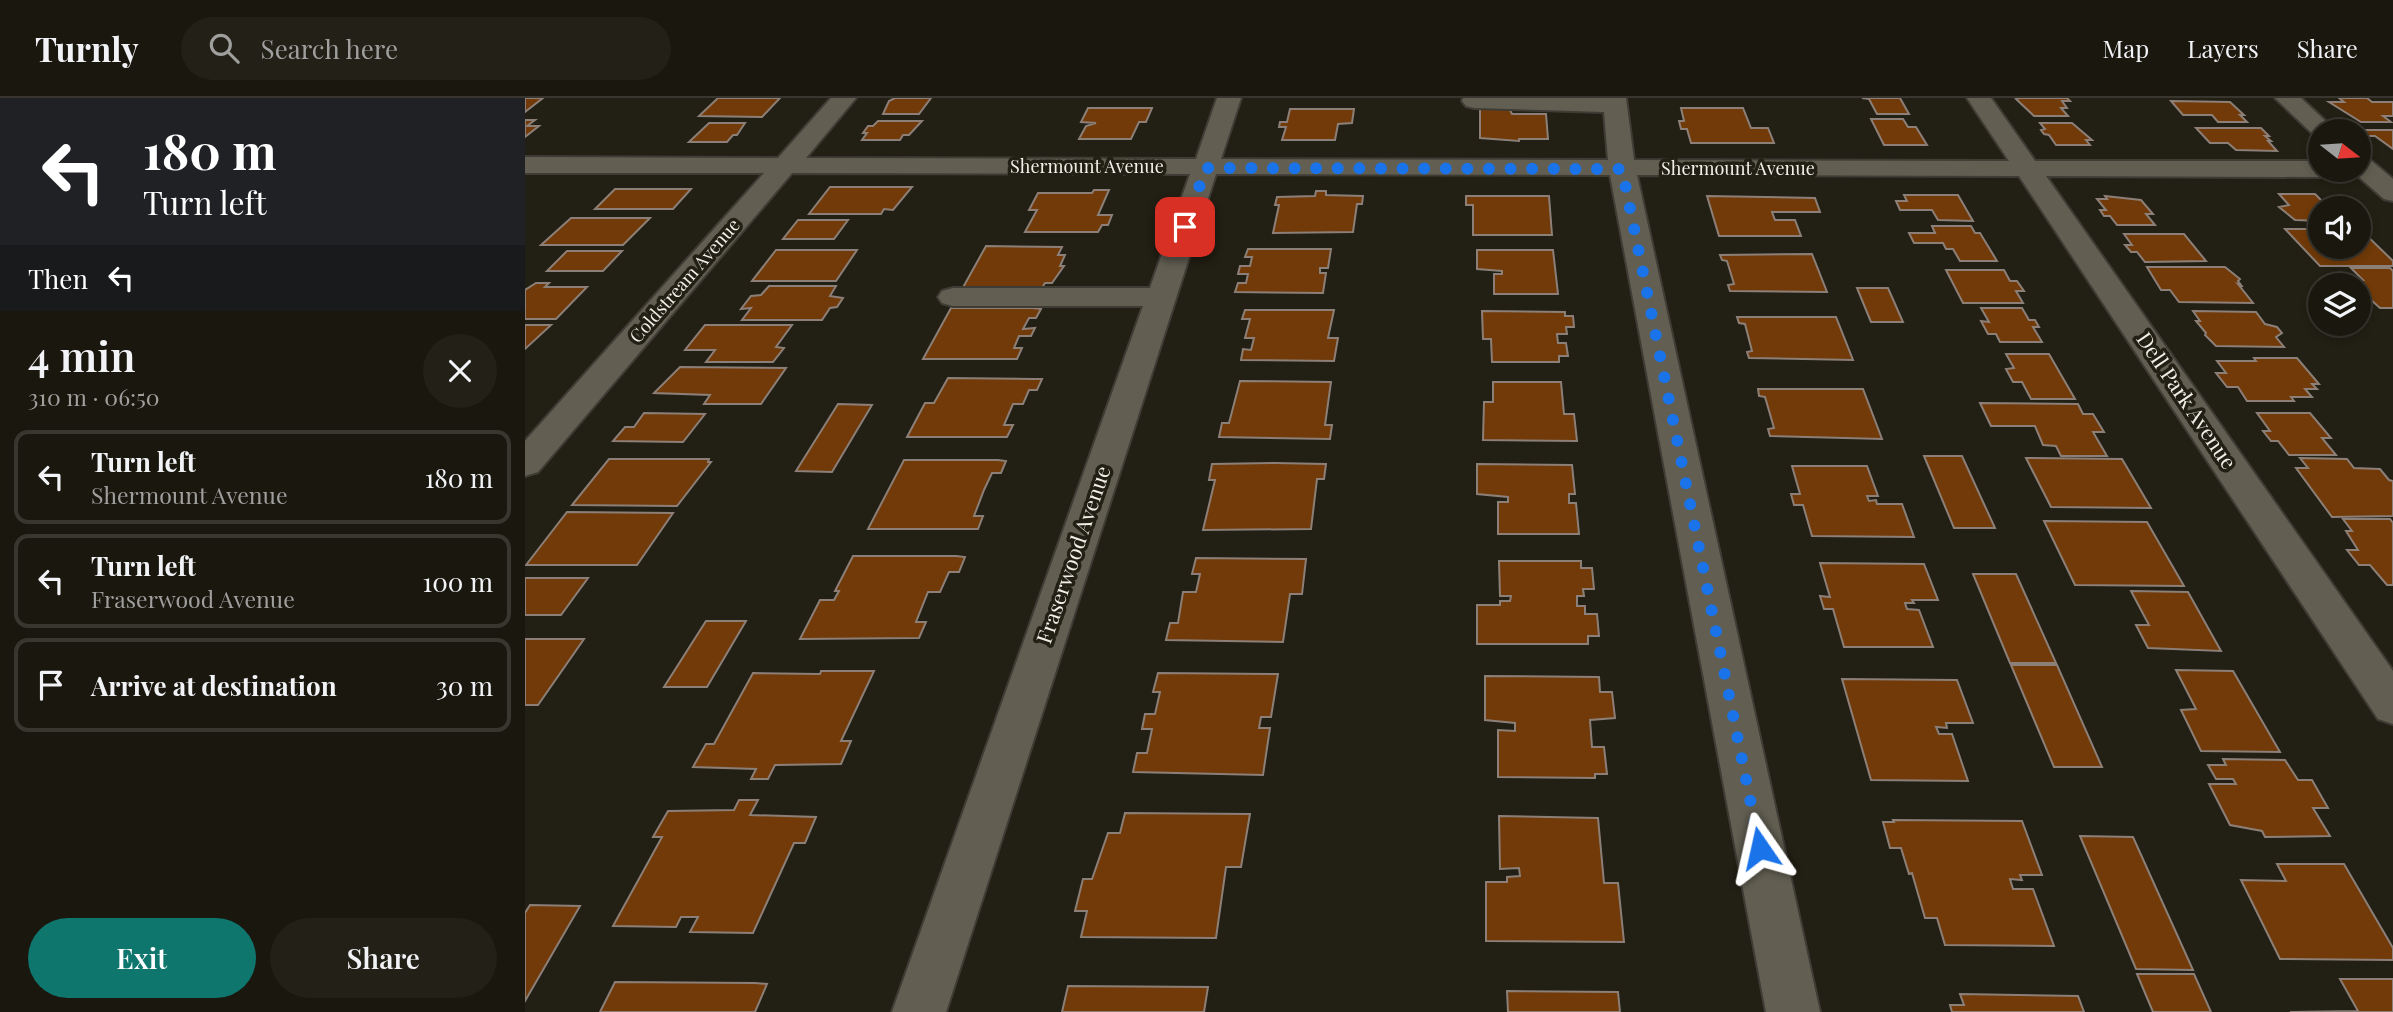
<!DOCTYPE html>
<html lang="en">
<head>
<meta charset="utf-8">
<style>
	body { margin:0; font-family:"Playfair Display",serif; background:#232018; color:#f1f3f6; height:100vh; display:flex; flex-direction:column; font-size:26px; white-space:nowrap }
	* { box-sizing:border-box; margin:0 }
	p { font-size:23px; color:#9f9f9e }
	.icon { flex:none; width:38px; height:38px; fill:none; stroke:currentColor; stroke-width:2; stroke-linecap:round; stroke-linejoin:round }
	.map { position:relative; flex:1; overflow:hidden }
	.panel { display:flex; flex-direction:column; background:#1a170f; width:525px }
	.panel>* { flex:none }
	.banner { background:#202124; color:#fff; overflow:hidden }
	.needle { width:46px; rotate:107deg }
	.buttons { position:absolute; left:1783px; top:21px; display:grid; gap:14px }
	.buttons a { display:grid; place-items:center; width:63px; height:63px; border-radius:50%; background:#1a170f; box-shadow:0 4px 10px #0003,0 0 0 2px #38362f; font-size:35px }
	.pin { position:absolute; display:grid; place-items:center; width:60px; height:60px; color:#fff; margin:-30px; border-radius:14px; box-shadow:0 4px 10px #0006 }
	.me { position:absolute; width:77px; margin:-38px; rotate:349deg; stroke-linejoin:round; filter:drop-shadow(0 0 5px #0008) }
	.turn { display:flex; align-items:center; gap:24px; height:147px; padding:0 28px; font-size:32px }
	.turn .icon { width:91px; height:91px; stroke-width:2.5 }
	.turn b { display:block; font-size:49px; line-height:60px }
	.then { display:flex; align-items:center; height:66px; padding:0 28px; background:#0003; gap:14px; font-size:26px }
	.round { display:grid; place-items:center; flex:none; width:74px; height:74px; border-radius:37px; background:#232018 }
	.overview { display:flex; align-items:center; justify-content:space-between; height:119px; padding:0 28px }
	h1 { font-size:42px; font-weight:600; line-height:52px }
	.primary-button { display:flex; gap:14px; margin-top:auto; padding:14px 28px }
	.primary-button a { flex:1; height:80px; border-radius:42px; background:#0f766e; color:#fff; font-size:28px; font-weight:600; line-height:80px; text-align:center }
	.primary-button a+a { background:#232018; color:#f1f3f6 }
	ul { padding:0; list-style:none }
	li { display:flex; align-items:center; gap:21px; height:94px; margin:0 14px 10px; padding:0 14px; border:4px solid #38362f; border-radius:14px }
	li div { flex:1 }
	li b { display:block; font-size:26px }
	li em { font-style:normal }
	header { display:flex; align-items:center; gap:42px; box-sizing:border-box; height:98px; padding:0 35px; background:#1a170f; border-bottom:2px solid #38362f }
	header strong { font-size:33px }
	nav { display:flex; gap:38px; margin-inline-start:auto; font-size:24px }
	.search { width:490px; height:63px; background:#232018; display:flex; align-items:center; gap:18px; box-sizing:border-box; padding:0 24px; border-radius:38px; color:#9f9f9e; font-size:26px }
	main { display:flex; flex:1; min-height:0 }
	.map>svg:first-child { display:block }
</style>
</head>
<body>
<header>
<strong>Turnly</strong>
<div class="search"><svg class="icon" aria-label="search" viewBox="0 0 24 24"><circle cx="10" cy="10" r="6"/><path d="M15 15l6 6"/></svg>Search here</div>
<nav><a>Map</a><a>Layers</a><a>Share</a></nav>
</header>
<main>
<section class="panel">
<div class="banner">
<div class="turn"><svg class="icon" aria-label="left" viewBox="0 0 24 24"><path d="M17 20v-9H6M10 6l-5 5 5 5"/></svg><div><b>180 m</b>Turn left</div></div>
<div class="then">Then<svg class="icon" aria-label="left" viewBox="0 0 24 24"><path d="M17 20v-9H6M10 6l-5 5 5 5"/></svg></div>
</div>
<div class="overview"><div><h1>4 min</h1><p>310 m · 06:50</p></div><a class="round"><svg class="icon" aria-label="close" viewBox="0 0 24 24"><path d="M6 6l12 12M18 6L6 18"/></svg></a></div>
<ul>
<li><svg class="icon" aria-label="left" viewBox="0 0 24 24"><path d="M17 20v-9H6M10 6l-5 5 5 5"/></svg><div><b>Turn left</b><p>Shermount Avenue</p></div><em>180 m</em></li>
<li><svg class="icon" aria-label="left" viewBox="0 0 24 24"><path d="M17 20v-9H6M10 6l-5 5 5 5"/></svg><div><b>Turn left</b><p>Fraserwood Avenue</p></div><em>100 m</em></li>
<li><svg class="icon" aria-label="arrive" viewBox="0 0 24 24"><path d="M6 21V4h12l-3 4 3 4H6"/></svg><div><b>Arrive at destination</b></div><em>30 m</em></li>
</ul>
<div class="primary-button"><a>Exit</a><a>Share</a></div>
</section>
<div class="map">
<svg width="1868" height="914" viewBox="0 0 1868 914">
	<rect width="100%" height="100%" fill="#221f14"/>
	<path fill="#713a08" stroke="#8c7f77" stroke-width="2" d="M0,0H18L0,14Z
		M193,0H255L237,19L174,18Z
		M370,0H406L394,16H358L364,3Z
		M1337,0H1375L1384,16H1352L1344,1Z
		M1495,0H1542L1545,3H1537L1542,10H1536L1543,18H1509L1491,1Z
		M1814,0H1842L1847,4H1868V18H1858L1866,24H1836L1804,4H1819Z
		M1646,3L1705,4L1719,17H1715L1722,24H1693L1687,17H1658Z
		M563,10H627L621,24H614L606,41H554L561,28L571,25L556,24Z
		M955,10H984L987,16H1021L1023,41H994V43L955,40Z
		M1156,10H1218L1226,30H1243L1249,45H1166L1162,31H1156L1154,23H1159Z
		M765,11H829L827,25L813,26L810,42H757L761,29H754L755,24H762Z
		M1346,21H1378L1383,29H1391L1402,47H1359Z
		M0,22H10L2,28H14L0,39Z
		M353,23H397L384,37H378L375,42H337L342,35H338L343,28H348Z
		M184,25H220L212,37H208L202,44H164Z
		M1515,25H1547L1567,42H1561L1565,47H1531L1524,37L1519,36L1516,32L1520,31Z
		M1671,30H1736L1744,38H1740L1746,43H1743L1752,53L1711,52L1703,45H1685Z
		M1835,32H1868V51L1850,38H1841Z
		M305,89H387L368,112L359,111L356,116H284Z
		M90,91H166L148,111H70Z
		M569,92H584L573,117H587L583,127H577L573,134H500L512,112H504L513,95H567Z
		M791,93H801V97L838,98L837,106H832L828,134L748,135L754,107H750L752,99L790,98Z
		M1754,96H1790L1804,110H1796V123L1770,122L1754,109L1764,107Z
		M1379,97H1433L1448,123L1413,122L1407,112H1375L1371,103H1382Z
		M941,98H1024L1027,137H948V107H941Z
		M1182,98L1290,100L1295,114H1247L1250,122H1270L1276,138H1194Z
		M1580,98L1616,102L1628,116H1621L1630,127H1592L1585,118H1579L1575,112H1581L1572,101H1582Z
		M46,120H125L98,147H16Z
		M273,122H323L309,141H258Z
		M1407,128H1446L1450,135H1455L1472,163H1435L1428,151H1421L1418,145H1389L1384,135H1410Z
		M1760,131H1796V149H1834L1835,131L1868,163V168H1795Z
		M1599,136H1659L1681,163L1620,164L1612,154H1606L1600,147H1607Z
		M461,148L537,149L533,157H540L535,168H539L527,185H520L515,193H436Z
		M723,151H806L803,170H795V175H801L798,195L710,194L713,185H721L723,176H713L715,168H725L727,159H720Z
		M251,152H332L311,183H227Z
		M952,152H1028L1033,196H969V176H977V173L952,171Z
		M42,153H97L78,173H22Z
		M1287,156L1302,194L1205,193L1203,187L1209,186L1202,163L1197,162L1195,157Z
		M1622,169H1700L1715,181L1713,183L1716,187L1713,186L1728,205L1654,204L1645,192H1636Z
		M1826,170H1865L1868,173V210H1855L1845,201L1831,182H1838Z
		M1421,172H1479L1485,183H1492L1499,193H1491L1498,205H1438Z
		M11,185H24L20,189H62L31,221H0V192Z
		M244,188H311L305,198L318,200L312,209L305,210L297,222H217L226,210L216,211L226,198L236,197Z
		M1332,190H1363L1378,224H1346Z
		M426,210H508L516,211L511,220H504L498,231L510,230L506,238H494L489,250H497L492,261H398Z
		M1456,210H1497L1504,222H1510L1514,229H1508L1517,244H1475L1471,236H1463L1456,223L1464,224Z
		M720,212H809L803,240H813L809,263L716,262L718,251L726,252L729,240H720L725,221H717Z
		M957,213L1040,214V218H1048L1049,229H1041L1042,236H1032L1033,245H1041L1043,258H1034V264H967L966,241H958Z
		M1668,213L1731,214L1740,226L1752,229L1757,235L1751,239L1759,249L1691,248L1680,237L1681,235L1671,223H1675Z
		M1212,219H1311L1328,262L1224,260L1222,254L1227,253L1220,226L1214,225Z
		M0,227H26L0,251Z
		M180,227H267L251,249L259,250L248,264H181L190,252H160Z
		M1481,256H1524L1550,301H1506L1497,284H1488L1481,271L1489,270Z
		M1729,260H1772L1794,286H1787L1792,291H1780L1787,299H1766L1769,303H1722L1713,289H1702L1691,275H1701L1692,263H1731Z
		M155,269L261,270L236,306H179L185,297L129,295Z
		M423,280L509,281H517L512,292H504L498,306H488L479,327H488L482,339H382L400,305H409Z
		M715,283L806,284L800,327H807L805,341L694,339L697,325H704Z
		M968,284H1036L1039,316H1049L1052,343L958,342L959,304H968Z
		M1233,291H1338L1357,341L1245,338L1243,331L1249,330L1240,299L1234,298Z
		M1455,305L1553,306L1558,316H1568L1579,334H1568L1582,358H1536L1531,348L1518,347L1510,328H1466Z
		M313,306L347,307L307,374L271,373Z
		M119,315L180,316L158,344L88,343L100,329H109Z
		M1732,315H1785L1806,340H1797L1811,357H1764L1753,343H1746L1738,333H1745Z
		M1399,358H1437L1470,430H1429Z
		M1501,360L1597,361L1626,410L1526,409Z
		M1775,360L1822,361L1829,370L1855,371L1864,382L1868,383V418L1807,419L1771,370H1783Z
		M84,361H184L183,364H186L152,408L47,407Z
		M379,362H473L481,363L476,375H467L459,392L449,418H458L453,431H343Z
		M750,365L801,366L799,381H792L786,431L678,432L690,382H684L687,366Z
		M952,366L1047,367L1050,396H1044V405H1051L1054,436H973V404H983V399L952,396Z
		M1267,368H1342L1353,398H1342L1344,403L1351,402L1352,406H1377L1389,439L1287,438L1278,407H1269L1266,396H1275Z
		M42,414L148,415L112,467H1Z
		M1818,421H1865L1868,425V487H1862L1845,467H1834L1822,452H1833L1821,433H1827Z
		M1519,423L1622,424L1659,488L1550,487Z
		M328,458H431L440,459L434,474H424L415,494H403L391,524H401L394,540L275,541L295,502H309L314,493H310Z
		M671,460L781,461L777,496H765L758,544L641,542L645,525H653L658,494H671L675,476H667Z
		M974,463H1056V470H1067L1069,491H1058L1059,498H1052V508H1060V516H1072L1074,538H1063V546H952V507H975V503H985L986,498H975Z
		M1295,465L1399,466L1413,502H1387L1389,505H1380L1382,511L1394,512L1408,549H1319L1308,511H1299L1295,498L1305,499Z
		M1448,476H1491L1531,565H1485Z
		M0,480H63L36,517H0Z
		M1606,493L1663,494L1696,553L1623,550L1611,527H1624Z
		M181,523H221L182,589H139Z
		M0,541H59L13,607H0Z
		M1486,567H1532L1577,669H1529Z
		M1651,572L1708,573L1755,654L1676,653L1656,612L1671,611Z
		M296,573H349L316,643H326L316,666L250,667L243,681H226L231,671L168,669L181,646H189L228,575L295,576Z
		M633,575L753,576L746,619H736L734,630H745L738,677L608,674L612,655H622L627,631H617L620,616H630L635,594H628Z
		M960,578L1074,579L1075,594H1087L1090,620L1065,622L1067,649H1079L1082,676H1070V680L973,679V632L990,633V625L960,622Z
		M1317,581L1432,582L1448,625H1421L1422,630L1411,629L1414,636H1427L1443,683L1346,682Z
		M1698,661L1760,662L1773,682H1787L1803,710H1788L1805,738L1740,739L1737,733L1705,727L1684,686H1711L1708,681H1691L1683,667H1701Z
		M214,702H233L225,717L291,719L280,745H269L228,835L165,834L173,819H156L151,829L88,828L137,739H128L143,713L209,712Z
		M600,715L725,716L716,769H701L691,840L556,839L562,813H550L558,781H567L583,735H595Z
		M974,718L1073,720L1079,785H1093L1099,844L961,843V784H982V779L995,778L994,770L975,771Z
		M1368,722L1497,723L1517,777H1495L1497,782L1485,781L1488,791H1508L1529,848L1420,847L1412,820H1400L1387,775L1384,776L1376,750H1365L1358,724H1369Z
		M1555,738L1608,739L1668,872L1611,871Z
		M1752,766H1819L1868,850V862L1755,861L1716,782L1761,783Z
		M5,807L55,808L0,903V815Z
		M1612,876H1669L1686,914H1628Z
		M1815,881H1868V914H1765L1833,913Z
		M90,884L230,885L242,886L230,914H75Z
		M543,888L683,889L679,914H537Z
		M982,893L1093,894L1095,914H983Z
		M1435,896L1553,898L1559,914H1427L1425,907H1439Z"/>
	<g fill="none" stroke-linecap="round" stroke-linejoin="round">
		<defs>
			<path id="minor" d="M306,0H331L281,60L671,61L692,0H716L696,61L1083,62L1079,14L949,10L941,8L937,3L938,0H1101L1109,62L1484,63L1442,0H1466L1510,63H1796V72H1808L1805,77L1796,79L1521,78L1868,573V626L1853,621L1494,78L1112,77L1295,914H1241L1085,77L691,76L421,914H367L618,208H428L417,205L413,199L417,193L428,190H625L665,76L267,75L13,374L0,378V343L239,75H0V59L253,60Z
				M1750,0H1776L1811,33H1796V40L1790,38Z
				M1834,57L1843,60L1868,81V103L1859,101L1826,72H1834Z"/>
		</defs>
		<use href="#minor" stroke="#3e3c35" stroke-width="4"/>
		<use href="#minor" fill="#625f52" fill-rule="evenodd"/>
	</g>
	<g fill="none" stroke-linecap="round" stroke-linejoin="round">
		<path stroke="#1a73e8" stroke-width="12" stroke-dasharray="0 21.6" d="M660,129L681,70L1097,71L1235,750"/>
	</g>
	<g text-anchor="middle" stroke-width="7" stroke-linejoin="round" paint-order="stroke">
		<g font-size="18" fill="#f1f0e8" stroke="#221f14">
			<text x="562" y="75">Shermount Avenue</text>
			<text x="1213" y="77">Shermount Avenue</text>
			<text transform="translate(160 183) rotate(-49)" y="6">Coldstream Avenue</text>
		</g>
		<g font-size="21" fill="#f1f0e8" stroke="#221f14">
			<text transform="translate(1661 303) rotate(56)" y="7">Dell Park Avenue</text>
			<text transform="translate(549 457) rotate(-71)" y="7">Fraserwood Avenue</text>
		</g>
	</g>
</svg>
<div class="buttons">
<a><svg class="needle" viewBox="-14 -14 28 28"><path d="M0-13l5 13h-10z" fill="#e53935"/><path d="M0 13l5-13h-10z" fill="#9f9f9e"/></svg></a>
<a><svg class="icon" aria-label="sound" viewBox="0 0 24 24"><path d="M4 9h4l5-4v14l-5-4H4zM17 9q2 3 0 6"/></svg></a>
<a><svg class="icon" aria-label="layers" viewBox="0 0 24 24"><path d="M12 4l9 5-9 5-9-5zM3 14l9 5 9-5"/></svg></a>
</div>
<div class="pin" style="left:660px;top:129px;background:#d93025"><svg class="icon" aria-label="arrive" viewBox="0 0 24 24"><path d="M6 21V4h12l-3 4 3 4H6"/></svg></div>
<svg class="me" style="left:1235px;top:750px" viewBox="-20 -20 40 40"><path d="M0-17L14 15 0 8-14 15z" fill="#1a73e8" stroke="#fff" stroke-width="4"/></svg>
</div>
</main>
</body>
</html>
